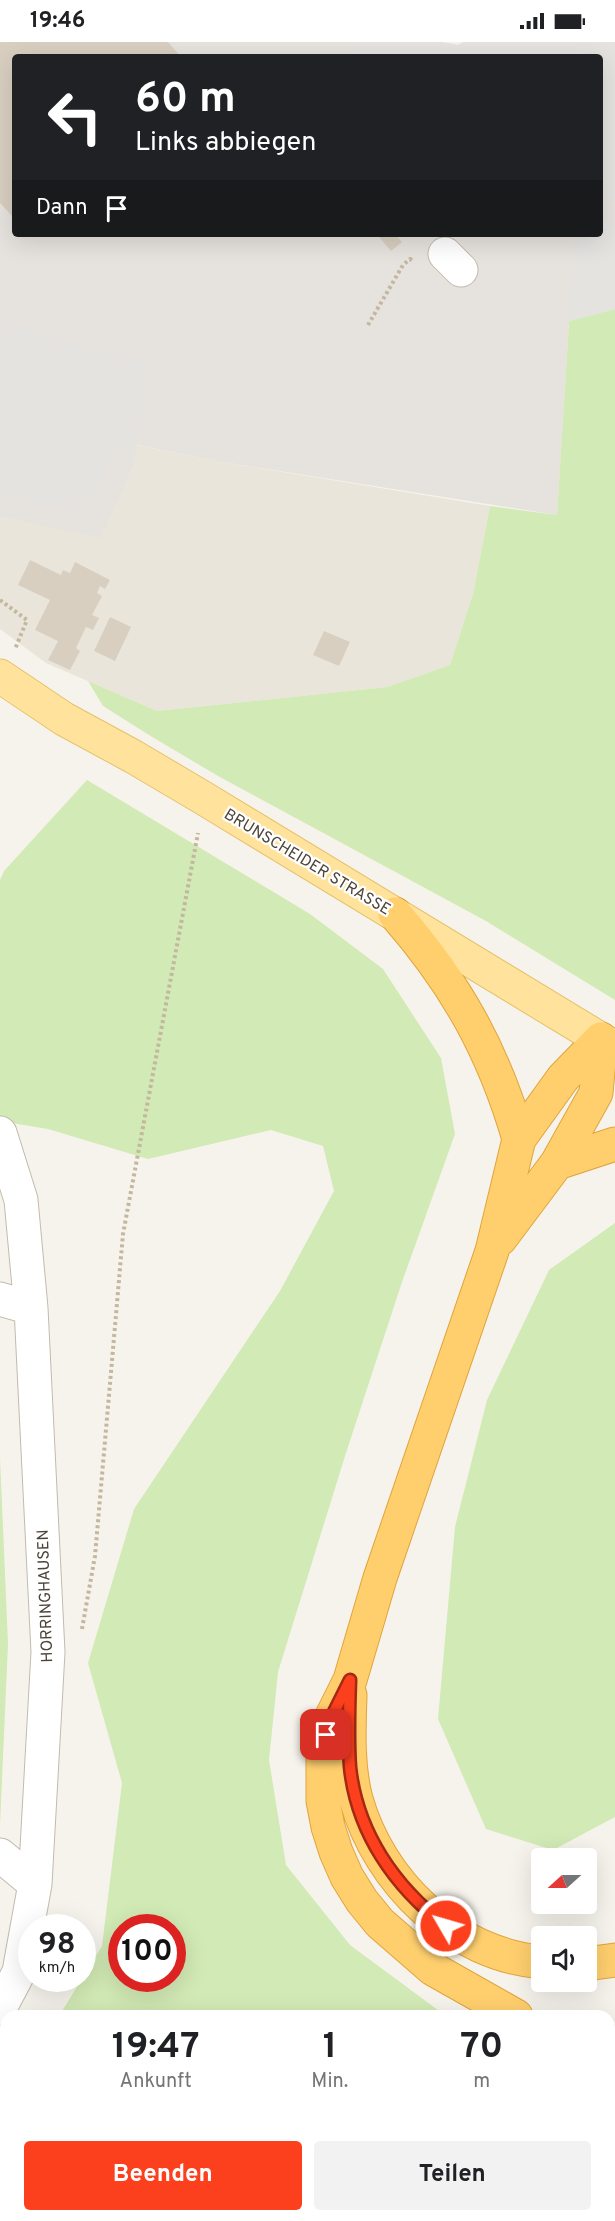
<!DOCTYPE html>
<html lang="de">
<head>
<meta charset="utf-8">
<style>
	body { margin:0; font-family:Overpass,sans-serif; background:#f2f2f2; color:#202124; height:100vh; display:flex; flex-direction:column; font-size:22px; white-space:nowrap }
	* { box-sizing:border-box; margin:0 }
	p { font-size:20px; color:#757577 }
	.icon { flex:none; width:33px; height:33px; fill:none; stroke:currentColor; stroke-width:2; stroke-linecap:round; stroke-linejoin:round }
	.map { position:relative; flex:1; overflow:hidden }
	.panel { position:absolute; left:0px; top:1968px; width:615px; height:212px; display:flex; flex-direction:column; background:#fff; border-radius:18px 18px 0 0; box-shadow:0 6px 24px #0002 }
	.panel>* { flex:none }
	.top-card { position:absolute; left:12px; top:12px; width:591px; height:183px; border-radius:6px; box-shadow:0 6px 24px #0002; background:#202124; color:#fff; overflow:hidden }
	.needle { width:39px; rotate:249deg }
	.fabs { position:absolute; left:531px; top:1806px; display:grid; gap:12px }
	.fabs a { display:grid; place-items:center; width:66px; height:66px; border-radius:6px; background:#fff; box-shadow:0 6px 24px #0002; font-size:30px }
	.speed { position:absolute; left:18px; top:1872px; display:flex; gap:12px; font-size:30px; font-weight:700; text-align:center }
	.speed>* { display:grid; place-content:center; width:78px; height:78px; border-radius:50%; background:#fff; box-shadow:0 6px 24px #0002; line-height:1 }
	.speed small { font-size:15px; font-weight:400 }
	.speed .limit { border:9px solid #d22; background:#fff; color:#111 }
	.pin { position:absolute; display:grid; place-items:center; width:51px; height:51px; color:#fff; margin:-26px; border-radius:12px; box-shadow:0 3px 9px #0006 }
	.me { position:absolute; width:66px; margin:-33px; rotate:308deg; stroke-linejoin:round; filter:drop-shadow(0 0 4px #0008) }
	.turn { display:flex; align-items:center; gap:21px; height:126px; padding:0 24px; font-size:27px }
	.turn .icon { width:78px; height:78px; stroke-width:2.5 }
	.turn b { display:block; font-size:42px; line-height:51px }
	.then { display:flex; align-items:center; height:57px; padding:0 24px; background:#0003; gap:12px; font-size:22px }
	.eta { display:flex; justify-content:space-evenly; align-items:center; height:102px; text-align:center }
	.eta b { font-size:36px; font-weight:700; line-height:42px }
	.primary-button { display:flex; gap:12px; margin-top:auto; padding:12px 24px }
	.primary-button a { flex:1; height:69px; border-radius:6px; background:#fc3f1d; color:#fff; font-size:24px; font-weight:700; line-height:69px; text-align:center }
	.primary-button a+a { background:#f2f2f2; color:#202124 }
	.status { display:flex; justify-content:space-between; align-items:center; height:42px; padding:0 30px; background:#fff; direction:ltr }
	.status svg { height:16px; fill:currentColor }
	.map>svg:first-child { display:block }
</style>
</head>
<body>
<div class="status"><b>19:46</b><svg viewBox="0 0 49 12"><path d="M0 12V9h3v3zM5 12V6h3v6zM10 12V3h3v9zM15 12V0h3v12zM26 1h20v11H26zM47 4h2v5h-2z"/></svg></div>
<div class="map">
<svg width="615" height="2179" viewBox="0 0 615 2179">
	<rect width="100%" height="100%" fill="#f6f3ec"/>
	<path fill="#eae5da" d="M136,403L216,419L490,464L473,552L450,623L387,645L157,669L46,621L0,587V475L101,495L134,423Z"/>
	<path fill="#e6e2dd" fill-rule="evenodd" d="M0,0H441L458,3L464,0H615V267L569,279L557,473L216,419L137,403L134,423L101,496L0,475ZM15,15H600V192H15Z"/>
	<path fill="#d2eab5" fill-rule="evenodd" d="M615,267V958L486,879L218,734L149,693L103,664L88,639L157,669L387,645L450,623L473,552L490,464L557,473L569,279Z
		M87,738L310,872L383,927L441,1016L455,1092L402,1240L345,1414L278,1630L269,1718L286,1823L350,1903L446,1974H59L102,1904L122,1741L88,1621L134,1467L280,1249L334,1149L323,1104L271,1088L148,1117L48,1087L0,1079V838L4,829ZM122,1886H172V1936H122Z
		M615,1181V1775L553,1808L486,1787L438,1677L455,1485L487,1358L549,1228Z
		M0,1416L8,1602L0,1783Z
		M609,2067L615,2072V2179H525L523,2174H609Z"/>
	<path fill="#e5e3e0" d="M364,0H441L458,3L464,0H615V156L600,163V15H347Z
		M615,168V267L569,279L573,192H600V172Z
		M0,278L89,307L151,321L136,403L112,416L82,469L0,452Z"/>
	<path fill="#d8cfc1" d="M0,0H168L181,15H15V175L12,174L0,161Z
		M382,192H395L402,200L391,209L379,195Z
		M30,518L61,533L63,528L70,531L75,520L110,538L105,547L100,544L97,551L102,554L92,573L99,576L93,588L86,585L76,606L80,609L70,628L48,618L58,599L35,588L50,558L18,543Z
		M110,575L131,585L115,619L94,609Z
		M324,589L350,600L339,624L313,613Z"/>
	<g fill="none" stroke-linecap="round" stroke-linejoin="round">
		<defs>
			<path id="minor" d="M445,212L461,228
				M0,1091L21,1158L31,1266L48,1610L35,1842L19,1930L0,1966
				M0,1257L31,1266
				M0,1813L35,1842"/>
			<path id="major" d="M0,634L64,677L134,715L205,757L615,1006"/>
			<path id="highway" d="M395,872C456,942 493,1008 519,1097
				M557,1121L615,1102
				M500,1197L557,1121L596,1051L601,997
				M350,1653C349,1687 347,1723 356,1757C379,1840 454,1913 542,1920
				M586,1922L615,1918
				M516,1974L433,1927L380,1881L362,1859L347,1835L336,1810L328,1785L323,1759V1706L329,1680L350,1638L380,1536L492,1209L519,1097L563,1036L601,997
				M609,2025L615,2029"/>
		</defs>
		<use href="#minor" stroke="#c2bbae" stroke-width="35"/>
		<use href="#major" stroke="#e6c16a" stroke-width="35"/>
		<use href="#highway" stroke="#e0a43c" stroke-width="35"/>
		<path stroke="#c4b79f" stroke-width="4" stroke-dasharray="3 3" stroke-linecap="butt" d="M368,283L403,223L410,217L413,219
			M0,558L27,578L15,607
			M82,1587L95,1514L123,1192L198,791"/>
		<use href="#minor" stroke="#fff" stroke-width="33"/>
		<use href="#major" stroke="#ffe39c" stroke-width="33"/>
		<use href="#highway" stroke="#ffcf6e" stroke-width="33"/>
	</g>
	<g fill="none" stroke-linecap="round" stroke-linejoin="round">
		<defs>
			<path id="route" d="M326,1693L329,1680L350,1638C349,1666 348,1696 350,1725C357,1791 395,1845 446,1884"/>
		</defs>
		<use href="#route" stroke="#a42913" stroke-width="15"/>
		<use href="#route" stroke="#fc3f1d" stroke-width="10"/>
	</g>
	<g text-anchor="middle" stroke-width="4.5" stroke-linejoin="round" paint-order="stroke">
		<g font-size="16" fill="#4b4439" stroke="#fff">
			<text transform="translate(308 819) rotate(31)" y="6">BRUNSCHEIDER STRASSE</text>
			<text transform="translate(44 1554) rotate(-92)" y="6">HORRINGHAUSEN</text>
		</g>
	</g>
</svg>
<div class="fabs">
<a><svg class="needle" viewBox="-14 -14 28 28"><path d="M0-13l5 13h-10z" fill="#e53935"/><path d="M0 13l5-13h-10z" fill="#757577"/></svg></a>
<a><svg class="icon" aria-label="sound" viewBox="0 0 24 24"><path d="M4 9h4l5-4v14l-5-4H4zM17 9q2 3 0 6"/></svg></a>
</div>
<div class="speed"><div>98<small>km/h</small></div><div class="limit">100</div></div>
<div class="pin" style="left:326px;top:1693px;background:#d93025"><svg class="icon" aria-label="arrive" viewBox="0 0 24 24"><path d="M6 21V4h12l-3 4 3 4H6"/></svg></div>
<svg class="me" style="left:446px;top:1884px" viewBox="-20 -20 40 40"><circle r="17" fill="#fc3f1d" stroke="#fff" stroke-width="3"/><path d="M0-11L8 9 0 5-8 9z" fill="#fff"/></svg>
<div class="top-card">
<div class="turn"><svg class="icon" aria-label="left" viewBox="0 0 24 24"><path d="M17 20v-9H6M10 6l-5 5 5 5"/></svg><div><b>60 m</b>Links abbiegen</div></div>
<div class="then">Dann<svg class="icon" aria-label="arrive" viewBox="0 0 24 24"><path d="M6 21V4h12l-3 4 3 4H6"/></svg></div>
</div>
<section class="panel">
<div class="eta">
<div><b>19:47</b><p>Ankunft</p></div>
<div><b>1</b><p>Min.</p></div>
<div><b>70</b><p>m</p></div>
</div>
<div class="primary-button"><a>Beenden</a><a>Teilen</a></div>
</section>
</div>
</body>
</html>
